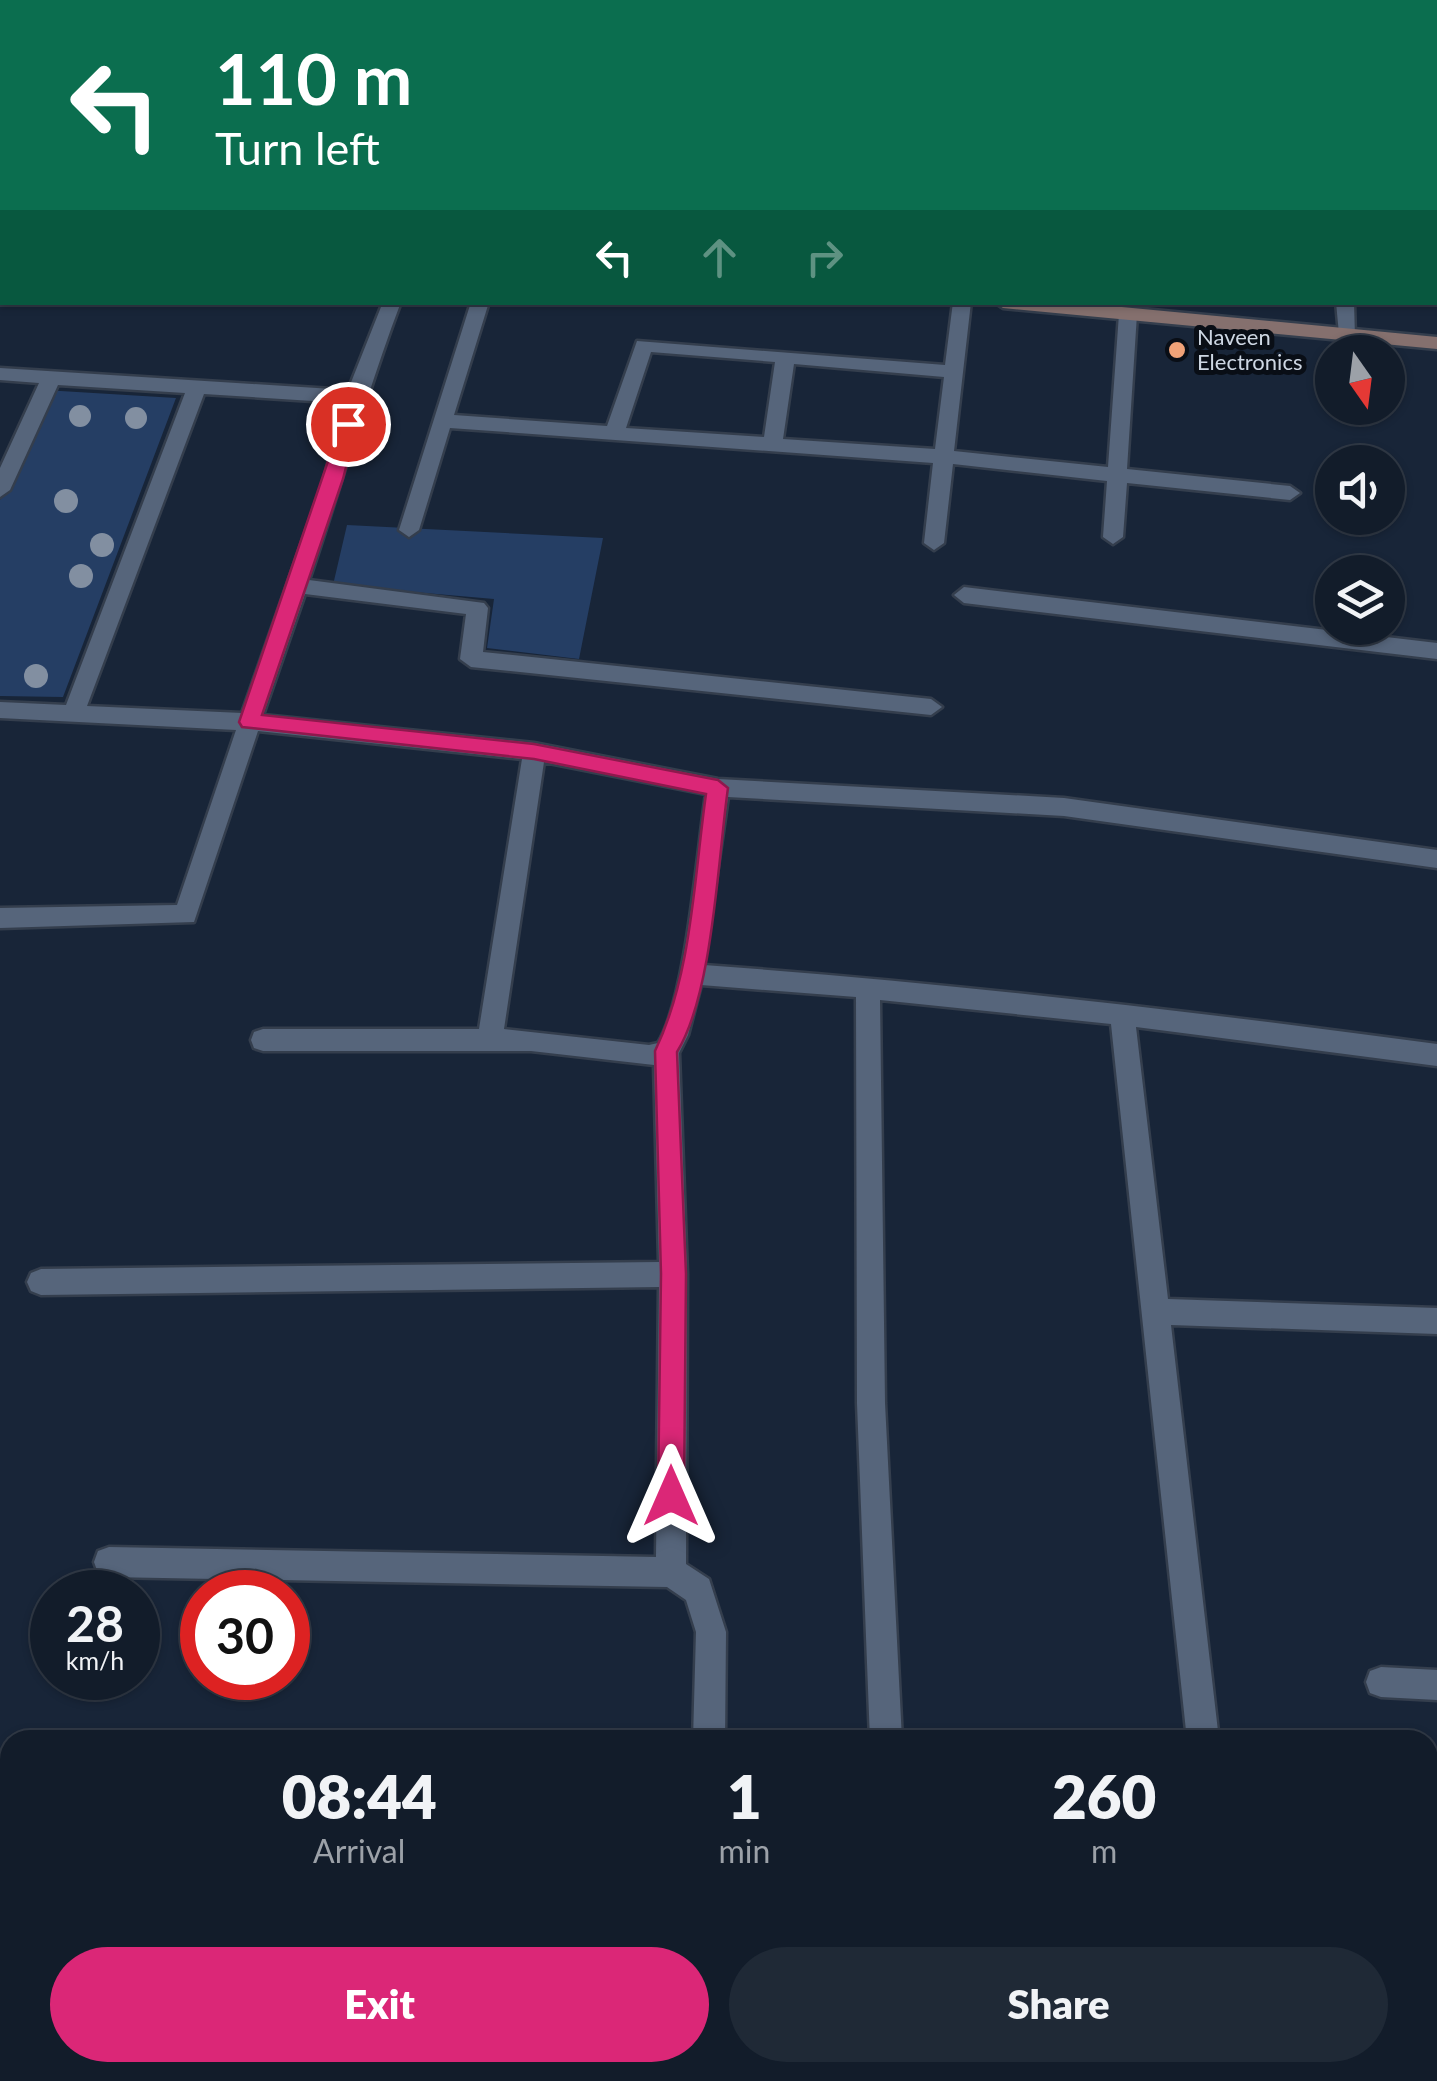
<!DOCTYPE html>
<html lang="en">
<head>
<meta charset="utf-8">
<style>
	body { margin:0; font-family:Lato,sans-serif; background:#1f2936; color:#f1f3f6; height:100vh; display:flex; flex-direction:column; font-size:38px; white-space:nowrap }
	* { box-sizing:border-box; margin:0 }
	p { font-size:32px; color:#9ca1a8 }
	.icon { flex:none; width:55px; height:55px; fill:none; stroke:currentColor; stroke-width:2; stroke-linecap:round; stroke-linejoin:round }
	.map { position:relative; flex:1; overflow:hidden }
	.sheet { position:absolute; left:0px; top:1730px; width:1438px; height:352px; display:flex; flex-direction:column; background:#121c2a; border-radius:30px 30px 0 0; box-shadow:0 2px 8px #0004,0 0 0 2px #313a47 }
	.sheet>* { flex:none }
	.guide { position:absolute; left:0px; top:0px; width:1438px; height:305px; box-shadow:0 2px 8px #0004,0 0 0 2px #313a47; background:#0b6e4f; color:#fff; overflow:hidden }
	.needle { width:65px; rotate:166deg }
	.tools { position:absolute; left:1315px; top:335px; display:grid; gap:20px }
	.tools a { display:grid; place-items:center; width:90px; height:90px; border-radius:50%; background:#121c2a; box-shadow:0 2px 8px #0004,0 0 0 2px #313a47; font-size:50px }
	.speed { position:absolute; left:30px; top:1570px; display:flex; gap:20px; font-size:50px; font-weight:700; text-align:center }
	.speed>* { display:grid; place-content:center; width:130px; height:130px; border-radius:50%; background:#121c2a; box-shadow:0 2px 8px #0004,0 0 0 2px #313a47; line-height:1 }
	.speed small { font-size:25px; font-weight:400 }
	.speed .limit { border:15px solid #d22; background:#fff; color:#111 }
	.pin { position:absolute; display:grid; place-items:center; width:85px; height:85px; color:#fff; margin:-42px; border:5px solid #fff; border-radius:50%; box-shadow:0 2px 10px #0007 }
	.me { position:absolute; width:110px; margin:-55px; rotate:0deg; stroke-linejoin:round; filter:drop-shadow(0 0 8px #0008) }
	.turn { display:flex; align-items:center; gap:35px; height:210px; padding:0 50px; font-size:45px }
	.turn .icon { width:130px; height:130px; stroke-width:2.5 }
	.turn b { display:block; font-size:70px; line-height:85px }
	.lanes { display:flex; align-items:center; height:95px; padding:0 50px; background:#0003; justify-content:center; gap:50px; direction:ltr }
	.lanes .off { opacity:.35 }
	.eta { display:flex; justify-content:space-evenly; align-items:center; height:170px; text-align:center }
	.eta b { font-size:60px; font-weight:800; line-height:70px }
	.cta { display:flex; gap:20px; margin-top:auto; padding:20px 50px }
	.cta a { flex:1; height:115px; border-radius:60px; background:#db2777; color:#fff; font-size:40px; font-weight:800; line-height:115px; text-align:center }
	.cta a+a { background:#1f2936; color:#f1f3f6 }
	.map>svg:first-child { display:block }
</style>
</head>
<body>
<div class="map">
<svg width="1437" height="2081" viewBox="0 0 1437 2081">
	<rect width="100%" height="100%" fill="#182538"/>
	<path fill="#253e64" d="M44,390L176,398L63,697L0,696V500Z
		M347,525L603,538L579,659L487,648L494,599L333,585Z"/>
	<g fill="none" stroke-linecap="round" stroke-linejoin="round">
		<defs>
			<path id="street" d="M1023,0H1039V2H1024Z
				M1151,0H1167V2H1152Z
				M1196,0H1235L1237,2H1198Z
				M2,12V25L0,26V13Z
				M1435,42H1437V52H1435Z
				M0,131H2V141H0Z
				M1435,214H1437V224H1435Z
				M383,302H401C366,394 341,487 309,580L484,603L488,608L483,652L931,699L942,707L931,715L471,667L460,659L466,614L305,594L263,715L534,743L718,779L1064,798L1437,850V868L1064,816L728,797L704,965C950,983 1192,1011 1437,1044V1066L1136,1027L1168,1299L1437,1308V1334L1171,1325L1219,1740H1187L1111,1024L880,1000L885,1403L902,1740H870L857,1403L856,997L701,985L688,1035L679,1053L687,1274L686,1564L709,1579L726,1632L725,1740H693L696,1632L686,1600L667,1587L109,1577L98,1573L94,1562L98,1551L109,1547L656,1557L659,1287L41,1295L31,1291L27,1282L31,1273L41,1269L659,1262L654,1065L531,1051H263L254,1048L251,1040L254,1032L263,1029H479L522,759L258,731L194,922L0,928V908L177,905L236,730L0,718V702L66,705L185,393L58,385L10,490L0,497V468L39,383L0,380V368L348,390ZM204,394L344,403L324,479L242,713L87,706ZM544,762L706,794C697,853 686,998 658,1043L649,1045L504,1029Z
				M471,302H489L454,415L607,426L637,341L945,365L953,302H971L954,451L1108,467L1119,314L1128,308L1137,314L1127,469L1290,486L1300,493L1290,500L1127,483L1123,537L1113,544L1103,537L1107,481L953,464L944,543L934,550L924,543L933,463L450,428L419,530L409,537L399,530ZM651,352L775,362L764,437L626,428ZM794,364L944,377L935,449L783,439Z
				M1336,302H1354L1355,338H1341L1339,334Z
				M964,587L1437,643V659L964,603L954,595Z
				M1381,1667L1437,1670V1700L1381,1697L1370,1693L1366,1682L1370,1671Z
				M0,1876L10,1877V1909L0,1908Z
				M10,1998V2062L0,2066V2002Z
				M1428,2004H1437V2038H1428Z"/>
			<path id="secondary" d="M0,219H2V229H0Z
				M994,302H1069L1437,337V349L1003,308Z"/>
		</defs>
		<use href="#street" stroke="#343e4d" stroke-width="5"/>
		<use href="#secondary" stroke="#343e4d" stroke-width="5"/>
		<use href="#street" fill="#56657b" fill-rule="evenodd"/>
		<use href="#secondary" fill="#85706e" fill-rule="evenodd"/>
	</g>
	<g fill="#828fa1">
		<circle cx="80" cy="416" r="11"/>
		<circle cx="136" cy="418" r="11"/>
		<circle cx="66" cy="501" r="12"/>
		<circle cx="102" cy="545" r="12"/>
		<circle cx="81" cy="576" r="12"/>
		<circle cx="36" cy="676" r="12"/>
	</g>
	<path fill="#db2777" stroke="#8e194d" stroke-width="2.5" d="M342,420L357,424L343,479L262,715L534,744L718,780L728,788C718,858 713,994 677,1052L686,1274L684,1496L680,1505L671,1509L662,1505L658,1496L661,1274L655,1051C692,974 694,878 706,794L534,759L242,727L239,722Z"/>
	<circle fill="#f0a278" stroke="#090e16" stroke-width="4" cx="1177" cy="350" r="10"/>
	<g text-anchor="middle" stroke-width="10" stroke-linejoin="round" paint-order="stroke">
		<g font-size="22" fill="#ced7e3" stroke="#090e16" text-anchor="start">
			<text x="1197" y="345">Naveen<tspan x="1197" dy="25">Electronics</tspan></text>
		</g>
	</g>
</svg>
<div class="tools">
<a><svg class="needle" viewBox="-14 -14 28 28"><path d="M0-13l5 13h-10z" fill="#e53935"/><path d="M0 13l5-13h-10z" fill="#9ca1a8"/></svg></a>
<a><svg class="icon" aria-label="sound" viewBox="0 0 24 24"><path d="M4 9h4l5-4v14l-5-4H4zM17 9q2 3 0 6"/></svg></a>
<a><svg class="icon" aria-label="layers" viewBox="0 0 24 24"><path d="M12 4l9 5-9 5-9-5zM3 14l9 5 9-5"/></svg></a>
</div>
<div class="speed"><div>28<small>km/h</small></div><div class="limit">30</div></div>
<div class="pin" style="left:348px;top:424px;background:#d93025"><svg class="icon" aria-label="arrive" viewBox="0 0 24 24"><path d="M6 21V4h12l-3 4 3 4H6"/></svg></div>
<svg class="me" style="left:671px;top:1496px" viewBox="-20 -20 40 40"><path d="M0-17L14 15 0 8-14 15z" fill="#db2777" stroke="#fff" stroke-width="4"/></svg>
<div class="guide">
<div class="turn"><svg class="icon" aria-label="left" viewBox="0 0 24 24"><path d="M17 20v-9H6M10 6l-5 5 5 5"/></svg><div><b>110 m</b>Turn left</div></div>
<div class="lanes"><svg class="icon" aria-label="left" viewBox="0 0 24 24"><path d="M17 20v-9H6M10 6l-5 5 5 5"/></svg><svg class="icon off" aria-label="ahead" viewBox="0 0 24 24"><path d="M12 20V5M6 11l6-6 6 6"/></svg><svg class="icon off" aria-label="right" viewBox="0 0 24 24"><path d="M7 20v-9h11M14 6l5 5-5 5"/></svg></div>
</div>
<section class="sheet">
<div class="eta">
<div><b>08:44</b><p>Arrival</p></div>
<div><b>1</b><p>min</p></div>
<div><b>260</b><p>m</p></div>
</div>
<div class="cta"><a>Exit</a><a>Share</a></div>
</section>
</div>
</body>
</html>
